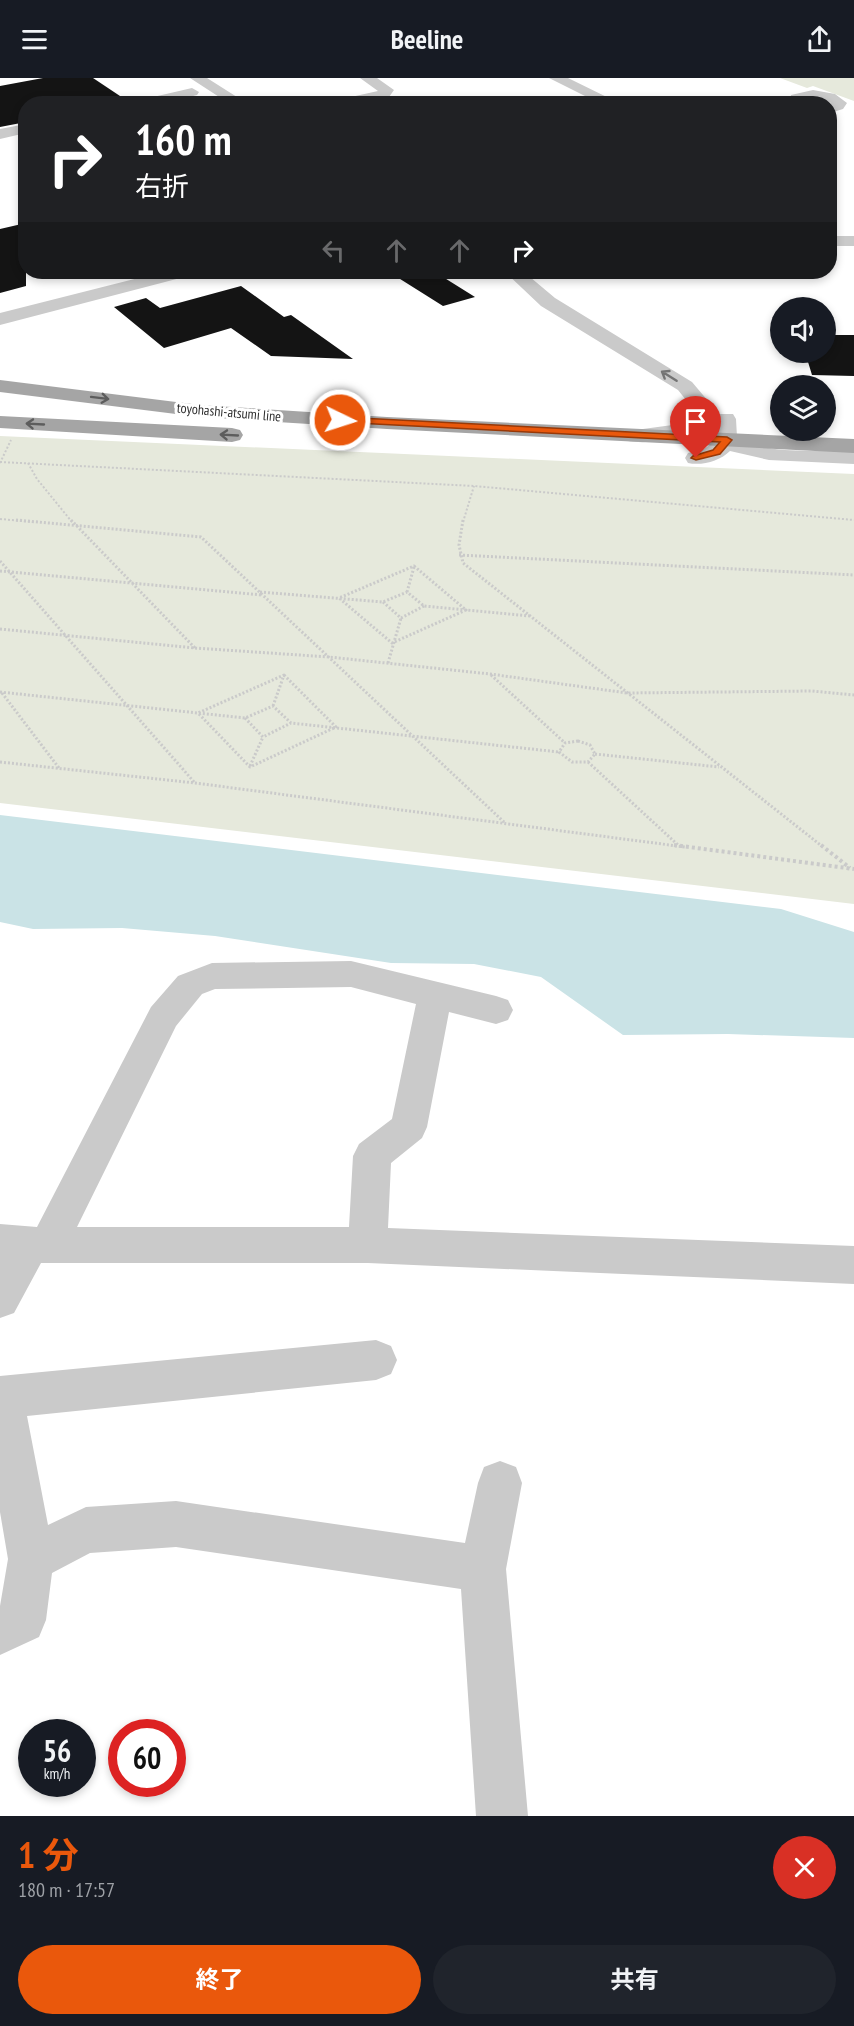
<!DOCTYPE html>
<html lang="ja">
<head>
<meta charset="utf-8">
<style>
	body { margin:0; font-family:"PT Sans Narrow","Noto Sans JP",sans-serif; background:#20242c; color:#f1f3f6; height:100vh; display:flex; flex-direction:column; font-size:22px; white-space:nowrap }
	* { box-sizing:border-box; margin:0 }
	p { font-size:20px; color:#9ea1a6 }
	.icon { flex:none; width:33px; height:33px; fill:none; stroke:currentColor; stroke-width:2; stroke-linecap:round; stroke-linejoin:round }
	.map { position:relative; height:1738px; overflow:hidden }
	.details { display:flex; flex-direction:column; background:#171b24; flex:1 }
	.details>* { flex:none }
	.guide { position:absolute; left:18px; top:18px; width:819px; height:183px; border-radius:24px; box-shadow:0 3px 9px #0003; background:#202124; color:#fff; overflow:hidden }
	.controls { position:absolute; left:770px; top:219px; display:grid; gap:12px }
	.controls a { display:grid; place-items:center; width:66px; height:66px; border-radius:50%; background:#171b24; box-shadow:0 3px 9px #0003; font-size:30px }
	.speed { position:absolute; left:18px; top:1641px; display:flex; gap:12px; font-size:30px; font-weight:700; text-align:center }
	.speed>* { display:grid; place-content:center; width:78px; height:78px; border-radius:50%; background:#171b24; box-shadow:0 3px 9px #0003; line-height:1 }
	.speed small { font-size:15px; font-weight:400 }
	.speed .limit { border:9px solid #d22; background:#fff; color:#111 }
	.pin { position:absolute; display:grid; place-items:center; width:51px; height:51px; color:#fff; margin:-62px -26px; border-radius:50% 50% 50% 0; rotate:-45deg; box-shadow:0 0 6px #0007 }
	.pin .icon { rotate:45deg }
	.me { position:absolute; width:66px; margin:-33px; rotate:94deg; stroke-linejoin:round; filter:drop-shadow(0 0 4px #0008) }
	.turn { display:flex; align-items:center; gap:21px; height:126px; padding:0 18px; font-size:27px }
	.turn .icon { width:78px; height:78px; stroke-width:2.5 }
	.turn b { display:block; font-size:42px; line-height:51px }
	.lanes { display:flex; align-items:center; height:57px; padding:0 18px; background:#0003; justify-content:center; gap:30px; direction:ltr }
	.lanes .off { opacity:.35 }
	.round { display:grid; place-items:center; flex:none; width:63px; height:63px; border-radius:32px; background:#20242c }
	.overview { display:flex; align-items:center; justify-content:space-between; height:102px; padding:0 18px }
	h1 { font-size:36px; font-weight:700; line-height:45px; color:#ea580c }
	.action { display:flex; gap:12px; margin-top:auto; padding:12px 18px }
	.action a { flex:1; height:69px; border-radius:36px; background:#ea580c; color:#fff; font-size:24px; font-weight:700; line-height:69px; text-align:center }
	.action a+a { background:#20242c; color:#f1f3f6 }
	header { display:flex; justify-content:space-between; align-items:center; height:78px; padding:0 18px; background:#171b24; font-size:27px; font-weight:700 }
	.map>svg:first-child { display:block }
</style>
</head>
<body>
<header><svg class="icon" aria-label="menu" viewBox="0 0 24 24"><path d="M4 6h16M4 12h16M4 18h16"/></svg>Beeline<svg class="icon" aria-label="share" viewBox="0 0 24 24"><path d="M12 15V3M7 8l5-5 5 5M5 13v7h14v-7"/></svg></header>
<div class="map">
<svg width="854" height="1738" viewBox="0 0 854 1738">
	<rect width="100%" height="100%" fill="#fff"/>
	<path fill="#e6e9dc" d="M780,0H854V23L813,8L807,10Z
		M0,358L854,396V826L0,725Z"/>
	<path fill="#cae3e6" d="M0,737L781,831L854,854V960L728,956L623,957L541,899L474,886L391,885L215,858L122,850L33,851L0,844Z"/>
	<path fill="#141414" d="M43,0H93L132,26H26V44L0,49V8Z
		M26,145V208L0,215V151Z
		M389,194H435L475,219L443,228Z
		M241,208L284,239L291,237L353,281L271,278L231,250L164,270L114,229L146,220L160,230Z
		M825,257H854V298L812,297L805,274H825Z"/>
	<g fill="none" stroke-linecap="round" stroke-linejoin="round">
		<path stroke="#cacaca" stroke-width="2" stroke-dasharray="2 2" stroke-linecap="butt" d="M0,384L474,408L854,442
			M0,385L11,362
			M28,385L37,401L72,444
			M0,441L33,444
			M463,444L474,408"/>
		<path stroke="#cacaca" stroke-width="3" stroke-dasharray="2 2" stroke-linecap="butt" d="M16,442L201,459L505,745
			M71,442L195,570
			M463,442L459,467L463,485L823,769
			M459,477L854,497
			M0,483L195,705
			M414,488L466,532L392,565L339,520Z
			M0,493L262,517
			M260,514L383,524L407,514L424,528L530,538
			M407,514L414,489
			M383,524L401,540L424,528
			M0,551L195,570L329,579L490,596L627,615L812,613L854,617
			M388,585L401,540
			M284,597L336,649L250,689L198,635Z
			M491,597L565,665
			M0,614L245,640L273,628L291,645L559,674
			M2,615L59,690
			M273,628L284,597
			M245,640L263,659L291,645
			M578,663L590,667L595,676L588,684H572L559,674L565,665Z
			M595,676L719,689
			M0,684L195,705L685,769
			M588,684L678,767
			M250,688L263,659"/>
		<path stroke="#cacaca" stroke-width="4" stroke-dasharray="3 3" stroke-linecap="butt" d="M674,767L854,791
			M821,767L850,790"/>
		<path fill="#cacaca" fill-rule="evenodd" d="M190,0H207L248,26H230Z
			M360,0H377L394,12L389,19L360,26H331L333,23L378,13Z
			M549,0H568L621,26H601Z
			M192,10L199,14L197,17L162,26H134L136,23Z
			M813,12L835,16L847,25L843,31L830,35L831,25C822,20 813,19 803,22V26H789L791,17Z
			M26,46V55L0,61V51Z
			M830,158H854V168H830Z
			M162,194H191L188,198L0,247V235Z
			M505,194H524L555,220L692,304L719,336H733L736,341L737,359C770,378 817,372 854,372V386L769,382L730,373C720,383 702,388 688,385L685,380L688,375L704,371L714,364L706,351C688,360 648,367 628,363L625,358L628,353L680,346L698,337L678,312L541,228Z
			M351,883L496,918L508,922L513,932L508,942L496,946L449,934L427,1049L422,1060L391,1085L388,1150L854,1168V1206L368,1185H41L14,1235L0,1240V1146L37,1149L151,929L178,898L212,885ZM351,909L416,926L392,1041L359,1066L353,1078L349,1149H77L176,948L202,916L215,911Z
			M376,1262L391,1268L397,1282L391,1296L376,1302L27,1338L48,1447L86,1429L176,1423L465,1465L478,1405L484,1389L500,1383L516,1389L522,1405L506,1491L528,1738H476L461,1511L176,1469L90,1475L52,1495L46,1542L39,1559L0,1577V1528L8,1481L0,1434V1298Z"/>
		<path fill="#a5a5a5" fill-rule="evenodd" d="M0,302L200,327L387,339L854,361V375L387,351L200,339L0,314Z
			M0,338L232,350L240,352L243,357L240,362L232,364L0,350Z"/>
	</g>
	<defs><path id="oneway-shaft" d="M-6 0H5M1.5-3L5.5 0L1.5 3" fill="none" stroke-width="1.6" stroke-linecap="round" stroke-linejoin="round" transform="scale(1.5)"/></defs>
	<use stroke="#747474" href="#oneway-shaft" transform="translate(669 298) rotate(-148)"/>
	<g stroke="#5d5d5d">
		<use href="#oneway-shaft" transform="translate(100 320) rotate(7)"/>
		<use href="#oneway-shaft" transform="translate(35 346) rotate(-177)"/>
		<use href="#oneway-shaft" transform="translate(229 357) rotate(-177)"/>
	</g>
	<path fill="#ea580c" stroke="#983908" stroke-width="1.5" d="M340,339L727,359L732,362L720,376L696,382L691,380L693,378L713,372L720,364L337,344L336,342Z"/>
	<g text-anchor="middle" stroke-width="6" stroke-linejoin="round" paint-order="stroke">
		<g font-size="14" fill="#2d2d2d" stroke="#fff">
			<text transform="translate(229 334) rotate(5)" y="5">toyohashi-atsumi line</text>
		</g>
	</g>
</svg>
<div class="controls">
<a><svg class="icon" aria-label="sound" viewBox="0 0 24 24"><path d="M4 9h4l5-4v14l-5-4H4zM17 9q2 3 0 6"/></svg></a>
<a><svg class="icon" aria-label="layers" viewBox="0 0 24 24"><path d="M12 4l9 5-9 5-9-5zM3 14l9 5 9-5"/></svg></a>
</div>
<div class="speed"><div>56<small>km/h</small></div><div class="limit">60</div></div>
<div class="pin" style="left:696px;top:380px;background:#d93025"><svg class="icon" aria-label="arrive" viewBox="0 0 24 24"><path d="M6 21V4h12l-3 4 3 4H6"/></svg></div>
<svg class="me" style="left:340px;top:342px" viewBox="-20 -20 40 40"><circle r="17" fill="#ea580c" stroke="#fff" stroke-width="3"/><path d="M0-11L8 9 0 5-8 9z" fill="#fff"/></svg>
<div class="guide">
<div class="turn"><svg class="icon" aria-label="right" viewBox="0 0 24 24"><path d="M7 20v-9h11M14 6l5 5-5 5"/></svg><div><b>160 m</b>右折</div></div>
<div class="lanes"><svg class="icon off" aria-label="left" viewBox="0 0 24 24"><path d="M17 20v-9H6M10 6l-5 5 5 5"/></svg><svg class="icon off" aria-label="ahead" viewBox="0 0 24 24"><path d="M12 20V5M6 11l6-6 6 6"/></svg><svg class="icon off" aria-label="ahead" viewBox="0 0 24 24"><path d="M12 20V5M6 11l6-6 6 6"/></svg><svg class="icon" aria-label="right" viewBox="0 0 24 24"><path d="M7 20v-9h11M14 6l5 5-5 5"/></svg></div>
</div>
</div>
<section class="details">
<div class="overview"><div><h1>1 分</h1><p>180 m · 17:57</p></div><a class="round" style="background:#d93025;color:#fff"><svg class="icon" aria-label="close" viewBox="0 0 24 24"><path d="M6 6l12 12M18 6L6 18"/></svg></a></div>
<div class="action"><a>終了</a><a>共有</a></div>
</section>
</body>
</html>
